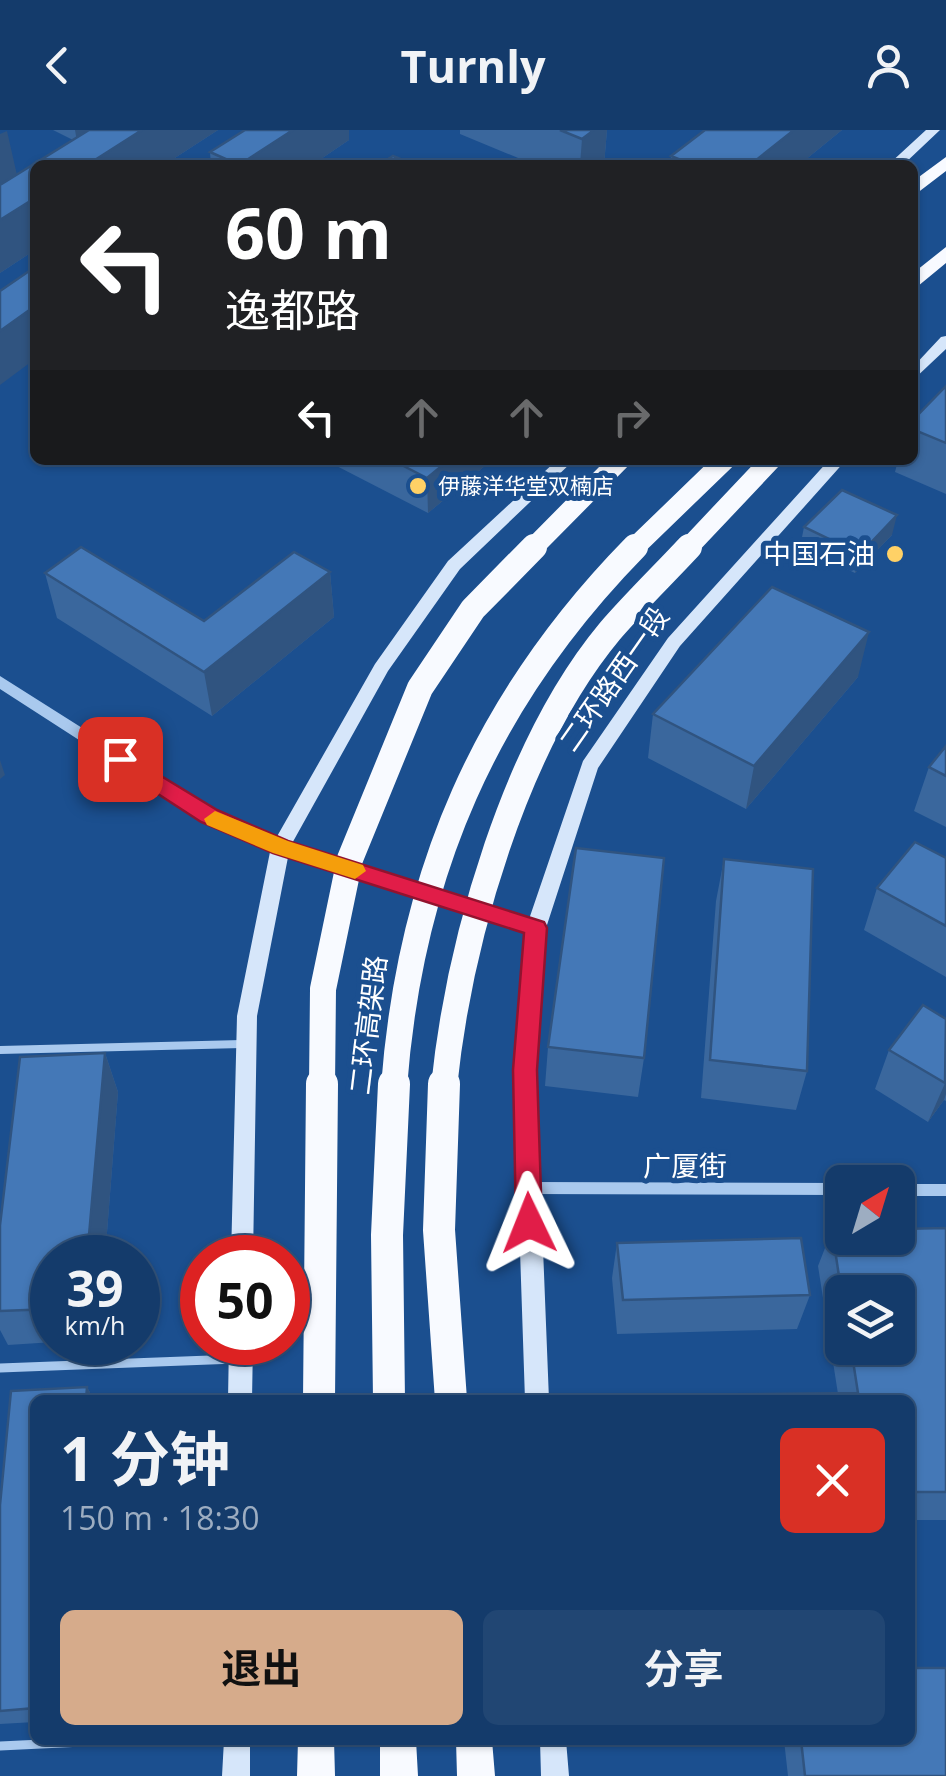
<!DOCTYPE html>
<html lang="zh">
<head>
<meta charset="utf-8">
<style>
	body { margin:0; font-family:"Open Sans","Noto Sans SC",sans-serif; background:#214673; color:#f1f3f6; height:100vh; display:flex; flex-direction:column; font-size:38px; white-space:nowrap }
	* { box-sizing:border-box; margin:0 }
	p { font-size:32px; color:#9dadc1 }
	.icon { flex:none; width:55px; height:55px; fill:none; stroke:currentColor; stroke-width:2; stroke-linecap:round; stroke-linejoin:round }
	.map { position:relative; flex:1; overflow:hidden }
	.details { position:absolute; left:30px; top:1265px; width:885px; height:350px; display:flex; flex-direction:column; background:#143b6b; border-radius:15px; box-shadow:0 2px 8px #0004,0 0 0 2px #33557e }
	.details>* { flex:none }
	.guide { position:absolute; left:30px; top:30px; width:888px; height:305px; border-radius:15px; box-shadow:0 2px 8px #0004,0 0 0 2px #33557e; background:#202124; color:#fff; overflow:hidden }
	.needle { width:65px; rotate:38deg }
	.fabs { position:absolute; left:825px; top:1035px; display:grid; gap:20px }
	.fabs a { display:grid; place-items:center; width:90px; height:90px; border-radius:15px; background:#143b6b; box-shadow:0 2px 8px #0004,0 0 0 2px #33557e; font-size:50px }
	.speed { position:absolute; left:30px; top:1105px; display:flex; gap:20px; font-size:50px; font-weight:700; text-align:center }
	.speed>* { display:grid; place-content:center; width:130px; height:130px; border-radius:50%; background:#143b6b; box-shadow:0 2px 8px #0004,0 0 0 2px #33557e; line-height:1 }
	.speed small { font-size:25px; font-weight:400 }
	.speed .limit { border:15px solid #d22; background:#fff; color:#111 }
	.pin { position:absolute; display:grid; place-items:center; width:85px; height:85px; color:#fff; margin:-42px; border-radius:20px; box-shadow:0 5px 15px #0006 }
	.me { position:absolute; width:110px; margin:-55px; rotate:358deg; stroke-linejoin:round; filter:drop-shadow(0 0 8px #0008) }
	.turn { display:flex; align-items:center; gap:35px; height:210px; padding:0 30px; font-size:45px }
	.turn .icon { width:130px; height:130px; stroke-width:2.5 }
	.turn b { display:block; font-size:70px; line-height:85px }
	.lanes { display:flex; align-items:center; height:95px; padding:0 30px; background:#0003; justify-content:center; gap:50px; direction:ltr }
	.lanes .off { opacity:.35 }
	.round { display:grid; place-items:center; flex:none; width:105px; height:105px; border-radius:15px; background:#214673 }
	.overview { display:flex; align-items:center; justify-content:space-between; height:170px; padding:0 30px }
	h1 { font-size:60px; font-weight:700; line-height:75px }
	.button { display:flex; gap:20px; margin-top:auto; padding:20px 30px }
	.button a { flex:1; height:115px; border-radius:15px; background:#d6ab8b; color:#111; font-size:40px; font-weight:700; line-height:115px; text-align:center }
	.button a+a { background:#214673; color:#f1f3f6 }
	header { display:flex; justify-content:space-between; align-items:center; height:130px; padding:0 30px; background:#143b6b; font-size:45px; font-weight:700 }
	.map>svg:first-child { display:block }
</style>
</head>
<body>
<header><svg class="icon" aria-label="back" viewBox="0 0 24 24"><path d="M15 5l-7 7 7 7"/></svg>Turnly<svg class="icon" aria-label="person" viewBox="0 0 24 24"><circle cx="12" cy="8" r="4"/><path d="M4 21q1-7 8-7t8 7"/></svg></header>
<div class="map">
<svg width="946" height="1646" viewBox="0 0 946 1646">
	<rect width="100%" height="100%" fill="#1b4f8f"/>
	<g fill="none" stroke-linecap="round" stroke-linejoin="round">
		<path stroke="#a9c9ee" stroke-width="8" d="M0,920L242,914"/>
		<path stroke="#a9c9ee" stroke-width="9" d="M0,1238L236,1229
			M0,1616L124,1610"/>
		<path stroke="#a9c9ee" stroke-width="12" d="M529,1058L842,1059
			M898,1060H946"/>
		<path fill="#a9c9ee" fill-rule="evenodd" d="M0,546L215,682L287,712L542,793L545,798L542,803L536,805L275,722L203,690L0,559Z"/>
		<path fill="#d6e6fa" fill-rule="evenodd" d="M926,0H940L903,35H888Z
			M946,206V219L912,251V238L941,207Z
			M557,330H574L460,439L388,541L290,717L257,886L253,1128H231L237,886L271,717L375,534L448,431Z
			M829,330H846L680,516L598,638L546,798L536,941L549,1270H525L514,941L526,798L583,631L668,508Z
			M229,1212H253L252,1270H228Z
			M224,1610H250V1646H222Z
			M540,1610H566L569,1646H541Z"/>
		<path fill="#f8faff" fill-rule="evenodd" d="M946,27V41L912,67V52Z
			M946,117V133L912,161V144Z
			M298,1610H334L335,1646H297Z
			M380,1610H416L418,1646H380Z
			M456,1610H492L495,1646H457Z"/>
		<path stroke="#f8faff" stroke-width="20" d="M532,419L620,330
			M633,419L725,330
			M687,419L771,330"/>
		<path stroke="#f8faff" stroke-width="26" d="M322,957L323,859L350,729L420,558L473,479L534,417
			M394,957C410,744 485,570 635,417
			M444,957C459,811 515,615 610,501C635,472 663,445 689,417"/>
		<path stroke="#f8faff" stroke-width="32" d="M444,954L439,1100L451,1270
			M319,1270L322,954
			M389,1270L387,1105L394,954"/>
	</g>
	<path fill="#3a679d" fill-rule="evenodd" d="M53,0H218L164,35H35V120L0,143V55L73,10Z
		M245,0H349V10L312,35H211L210,22Z
		M460,0H607L604,35H535L460,4Z
		M705,0H842L799,35H670L671,26Z
		M946,256V364L895,342L898,330H912V291Z
		M325,330H492L428,383Z
		M804,397L892,405L855,443L800,417Z
		M330,442L334,487L212,586L57,488L45,443L204,491Z
		M858,547L746,679L648,628L653,584Z
		M946,616V697L914,681L929,637Z
		M946,728V847L864,800L877,758Z
		M724,729L807,941L796,980L701,968L716,771Z
		M946,889V971L944,970L928,992L875,959L889,920Z
		M548,917L644,928L638,967L545,956Z
		M105,923L118,962L105,1128H52V1212H54L8,1215L0,1200V1095Z
		M946,1098V1390H910V1270H649L650,1265L838,1264L818,1136L832,1100ZM842,1162L898,1218H842Z
		M617,1113L810,1165L797,1199L617,1204L612,1148Z
		M87,1257L94,1270H35V1592L0,1594V1375L11,1261Z
		M784,1610H910L946,1646H788Z"/>
	<path fill="#305480" d="M75,0H99L77,12Z
		M142,0H218L164,35H87Z
		M293,0H349V10L312,35H239Z
		M594,0H607L604,35H580L582,9Z
		M794,0H842L799,35H750Z
		M7,1L17,45L0,55V4Z
		M35,68V120L0,143V90Z
		M35,176V229L0,255V201Z
		M449,330H492L428,383L427,348Z
		M897,385L892,405L855,443L860,424Z
		M330,442L334,487L212,586L204,542Z
		M869,502L858,547L746,679L754,636Z
		M0,630L5,645L0,649Z
		M105,923L118,962L105,1128H87Z
		M946,951V964L944,970L928,992Z
		M87,1257L94,1270H86Z"/>
	<path fill="#4478b7" stroke="#305480" stroke-width="2.5" d="M89,0H142L87,35H35V68L0,90V55Z
		M245,0H293L239,35L210,22Z
		M560,0H594L582,9Z
		M705,0H794L750,35H693L671,26Z
		M393,26L415,35H379Z
		M35,137V176L0,201V161Z
		M946,256V313L912,299V291Z
		M392,330H449L427,348Z
		M842,360L897,385L860,424L804,397Z
		M81,417L204,491L294,422L330,442L204,542L45,443Z
		M772,457L869,502L754,636L653,584Z
		M946,616V646L929,637Z
		M915,712L946,728V796L877,758Z
		M576,718L664,728L644,928L548,917Z
		M724,729L813,739L807,941L710,930Z
		M923,875L946,889L945,953L889,920Z
		M105,923L87,1128H52V1179L0,1181V1095L20,927Z
		M946,1098V1362H910V1270H651L650,1265L858,1263L851,1218H898V1162H842V1166L832,1100H842V1108H898V1099Z
		M801,1108L810,1165L623,1170L617,1113Z
		M87,1257L86,1270H35V1578L0,1581V1375L11,1261Z
		M910,1538H946V1646H805L801,1610H910Z"/>
	<path fill="#e11d48" stroke="#92132f" stroke-width="2.5" d="M120,621L217,680L288,711L544,792L547,798L537,940L542,1093L538,1101H520L516,1093L513,940L524,803L273,723L201,692L112,634V624Z"/>
	<path fill="#f59e0b" d="M215,681L288,711L363,735L366,741L355,749L273,723L207,695L204,689Z"/>
	<g fill="#ffd166" stroke="#1b4f8f" stroke-width="4">
		<circle cx="418" cy="356" r="10"/>
		<circle cx="895" cy="424" r="10"/>
	</g>
	<g text-anchor="middle" stroke-width="10" stroke-linejoin="round" paint-order="stroke">
		<g font-size="22" fill="#fff" stroke="#1b4f8f" text-anchor="start">
			<text x="438" y="364">伊藤洋华堂双楠店</text>
		</g>
		<g font-size="28" fill="#fff" stroke="#1b4f8f" text-anchor="end">
			<text x="875" y="434">中国石油</text>
		</g>
		<g font-size="28" fill="#fff" stroke="#1b4f8f">
			<text transform="translate(614 549) rotate(-55)" y="10">二环路西一段</text>
			<text transform="translate(368 895) rotate(-83)" y="10">二环高架路</text>
			<text x="685" y="1046">广厦街</text>
		</g>
	</g>
</svg>
<div class="fabs">
<a><svg class="needle" viewBox="-14 -14 28 28"><path d="M0-13l5 13h-10z" fill="#e53935"/><path d="M0 13l5-13h-10z" fill="#9dadc1"/></svg></a>
<a><svg class="icon" aria-label="layers" viewBox="0 0 24 24"><path d="M12 4l9 5-9 5-9-5zM3 14l9 5 9-5"/></svg></a>
</div>
<div class="speed"><div>39<small>km/h</small></div><div class="limit">50</div></div>
<div class="pin" style="left:120px;top:629px;background:#d93025"><svg class="icon" aria-label="arrive" viewBox="0 0 24 24"><path d="M6 21V4h12l-3 4 3 4H6"/></svg></div>
<svg class="me" style="left:529px;top:1093px" viewBox="-20 -20 40 40"><path d="M0-17L14 15 0 8-14 15z" fill="#e11d48" stroke="#fff" stroke-width="4"/></svg>
<div class="guide">
<div class="turn"><svg class="icon" aria-label="left" viewBox="0 0 24 24"><path d="M17 20v-9H6M10 6l-5 5 5 5"/></svg><div><b>60 m</b>逸都路</div></div>
<div class="lanes"><svg class="icon" aria-label="left" viewBox="0 0 24 24"><path d="M17 20v-9H6M10 6l-5 5 5 5"/></svg><svg class="icon off" aria-label="ahead" viewBox="0 0 24 24"><path d="M12 20V5M6 11l6-6 6 6"/></svg><svg class="icon off" aria-label="ahead" viewBox="0 0 24 24"><path d="M12 20V5M6 11l6-6 6 6"/></svg><svg class="icon off" aria-label="right" viewBox="0 0 24 24"><path d="M7 20v-9h11M14 6l5 5-5 5"/></svg></div>
</div>
<section class="details">
<div class="overview"><div><h1>1 分钟</h1><p>150 m · 18:30</p></div><a class="round" style="background:#d93025;color:#fff"><svg class="icon" aria-label="close" viewBox="0 0 24 24"><path d="M6 6l12 12M18 6L6 18"/></svg></a></div>
<div class="button"><a>退出</a><a>分享</a></div>
</section>
</div>
</body>
</html>
